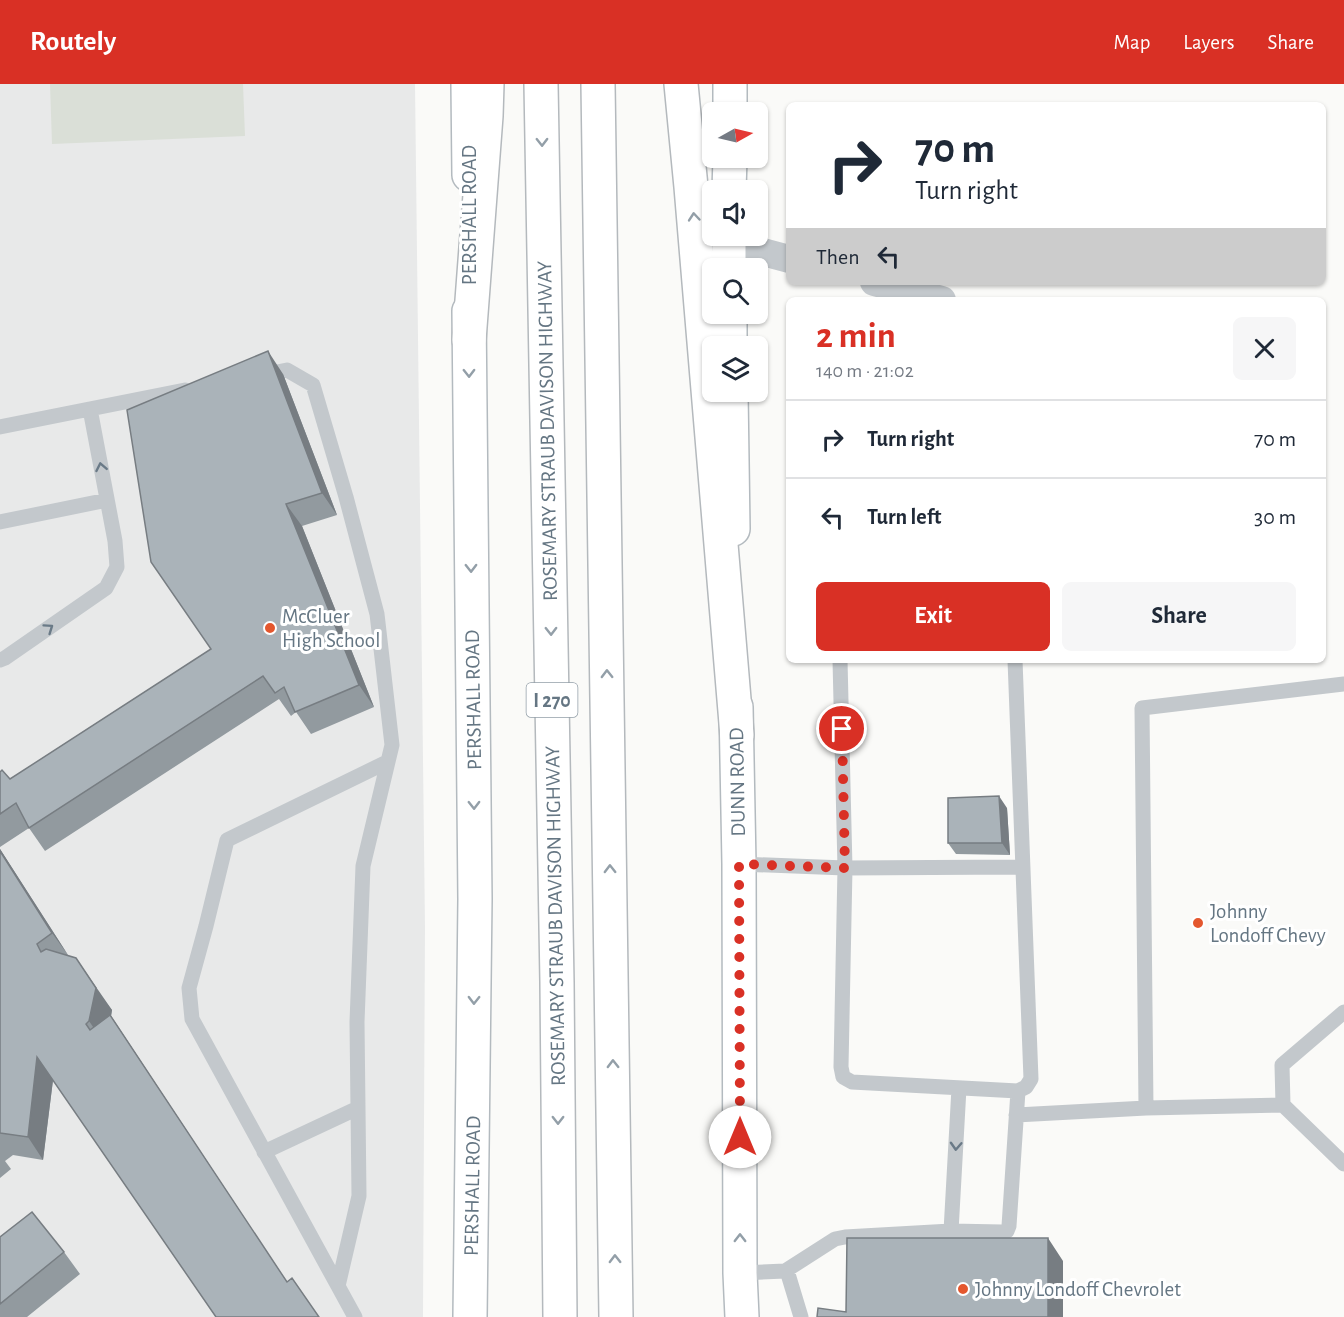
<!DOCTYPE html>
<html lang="en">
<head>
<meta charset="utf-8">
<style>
	body { margin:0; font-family:"Alegreya Sans",sans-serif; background:#f6f6f7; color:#1f2937; height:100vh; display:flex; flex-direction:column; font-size:22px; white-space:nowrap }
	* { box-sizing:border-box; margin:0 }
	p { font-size:20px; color:#747a83 }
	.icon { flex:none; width:33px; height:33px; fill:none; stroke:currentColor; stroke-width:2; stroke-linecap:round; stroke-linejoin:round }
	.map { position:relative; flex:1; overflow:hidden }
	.panel { position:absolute; left:786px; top:213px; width:540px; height:366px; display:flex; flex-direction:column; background:#fff; border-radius:9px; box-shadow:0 2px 4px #0004 }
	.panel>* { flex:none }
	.banner { position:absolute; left:786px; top:18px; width:540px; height:183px; border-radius:9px; box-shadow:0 2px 4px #0004; background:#fff; color:#1f2937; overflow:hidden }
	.needle { width:39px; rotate:82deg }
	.buttons { position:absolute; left:702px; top:18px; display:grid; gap:12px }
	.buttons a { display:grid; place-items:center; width:66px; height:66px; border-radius:9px; background:#fff; box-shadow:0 2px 4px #0004; font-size:30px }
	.pin { position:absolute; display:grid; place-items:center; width:51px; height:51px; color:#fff; margin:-26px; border:3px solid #fff; border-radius:50%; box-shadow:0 2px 6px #0007 }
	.me { position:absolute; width:66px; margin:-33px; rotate:0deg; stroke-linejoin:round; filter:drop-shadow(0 0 4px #0008) }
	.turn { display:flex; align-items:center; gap:21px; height:126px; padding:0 30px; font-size:27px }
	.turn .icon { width:78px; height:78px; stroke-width:2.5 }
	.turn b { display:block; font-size:42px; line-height:51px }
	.then { display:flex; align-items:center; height:57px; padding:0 30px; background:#0003; gap:12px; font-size:22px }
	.round { display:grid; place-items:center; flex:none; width:63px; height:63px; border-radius:9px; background:#f6f6f7 }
	.summary { display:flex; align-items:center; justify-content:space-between; height:102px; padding:0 30px }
	h1 { font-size:36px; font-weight:600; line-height:45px; color:#d93025 }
	.primary-button { display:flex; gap:12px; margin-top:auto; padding:12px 30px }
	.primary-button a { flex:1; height:69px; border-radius:9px; background:#d93025; color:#fff; font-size:24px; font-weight:600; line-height:69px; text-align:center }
	.primary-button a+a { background:#f6f6f7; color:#1f2937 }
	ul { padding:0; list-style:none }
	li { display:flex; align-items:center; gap:18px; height:78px; padding:0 30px; border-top:2px solid #e0e1e3 }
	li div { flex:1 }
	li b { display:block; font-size:22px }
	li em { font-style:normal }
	header { display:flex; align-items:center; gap:36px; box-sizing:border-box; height:84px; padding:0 30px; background:#d93025; color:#fff }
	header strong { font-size:28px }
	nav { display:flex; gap:33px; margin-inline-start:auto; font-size:21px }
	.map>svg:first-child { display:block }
</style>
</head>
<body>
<header>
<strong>Routely</strong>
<nav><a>Map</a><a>Layers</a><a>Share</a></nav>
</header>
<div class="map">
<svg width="1344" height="1233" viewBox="0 0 1344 1233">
	<rect width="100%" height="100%" fill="#fafaf8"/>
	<path fill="#e8e9e9" d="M0,0H415L425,844L423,1233H0Z"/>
	<path fill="#dadfd7" d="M50,0H243L245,52L52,60Z"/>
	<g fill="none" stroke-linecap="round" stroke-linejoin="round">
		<defs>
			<path id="secondary" d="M468,0L469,91
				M730,28V0
				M729,106L730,74
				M729,152V184
				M469,227L475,815L470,1233
				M730,230V262
				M731,308L733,445
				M736,623L739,780L740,1189L742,1233"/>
			<path id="highway" d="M541,0L557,898L560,1233
				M598,0L616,1233
				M681,0L691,103L737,651
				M469,256L486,32L487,0"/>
		</defs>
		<use href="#secondary" stroke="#b3babf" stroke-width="36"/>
		<use href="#highway" stroke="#b4b9bd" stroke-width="36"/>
		<path stroke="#c3c8cc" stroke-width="15" d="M262,291L287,286L313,301L346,413L377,530L392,661L363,782L357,938L359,1112L338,1202L355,1233
			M0,343L185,306
			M0,438L107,416
			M0,576L5,574L106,504L117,483L115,457L90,325
			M840,576L845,784L841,983L843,993L852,998L1018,1007L1026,1003L1031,995L1015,576
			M739,780L845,784L1023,783
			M1283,1021L1344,1080
			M1146,1024L1283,1021L1282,981L1344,928
			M1016,1031L1146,1024L1142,624L1344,600
			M264,1068L358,1024
			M951,1147L959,1004
			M785,1187L788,1190L801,1233
			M740,1189L785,1187L835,1155L845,1153L951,1147L1002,1148L1007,1147L1009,1142L1018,1007
			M338,1202L192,935L189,904L206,842L227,756L387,678"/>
		<path stroke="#c3c8cc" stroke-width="28" d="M729,159L789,175
			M874,198L942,216"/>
		<use href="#secondary" stroke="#fff" stroke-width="33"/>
		<use href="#highway" stroke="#fff" stroke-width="33"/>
	</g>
	<path fill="#929a9f" d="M283,290L337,431L302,442L374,623L311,650L296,628L291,632L279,615L45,767L29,744L0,763V688L10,695L211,565Z
		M1007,724L1010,771L956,770L948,759Z
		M0,765L68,871L112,926L111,932L287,1198L292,1194L319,1233H216L53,996L43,1076L13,1071L5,1077L11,1085L0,1094Z
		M0,1153L64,1168L80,1190L27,1233H0Z"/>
	<path fill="#777d82" d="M268,267L283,290L337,431L322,409Z
		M286,420L302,442L374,623L359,601Z
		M999,712L1007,724L1010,771L1002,759Z
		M0,765L68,871L52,849L0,767Z
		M76,874L112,926L111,932L302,1221L104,959L89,937Z
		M37,973L53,996L43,1076L28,1053Z
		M1048,1154L1063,1177V1233H1048Z"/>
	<path fill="#aab3b9" stroke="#777d82" stroke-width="1.5" d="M268,267L322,409L286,420L359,601L295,628L284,603L275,609L263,592L29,744L16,719L0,730V688L2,686L10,695L211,565L151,478L127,326Z
		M999,712L1002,759H948V714Z
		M0,767L52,849L37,860L41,868L46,865L76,874L96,904L89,937L86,940L90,946L110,931L287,1198L292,1194L319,1233H216L37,973L28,1053L0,1049Z
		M32,1128L64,1168L0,1220V1153Z
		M847,1154H1048V1233H817L818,1224L846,1228Z"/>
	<defs><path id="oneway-chevron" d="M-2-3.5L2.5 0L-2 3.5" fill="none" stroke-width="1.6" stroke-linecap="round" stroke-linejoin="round" transform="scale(1.5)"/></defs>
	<g stroke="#939fa8">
		<use href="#oneway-chevron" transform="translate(542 58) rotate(89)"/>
		<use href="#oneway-chevron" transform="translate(694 133) rotate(-95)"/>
		<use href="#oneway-chevron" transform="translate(469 289) rotate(89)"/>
		<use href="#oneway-chevron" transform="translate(471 484) rotate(89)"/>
		<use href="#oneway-chevron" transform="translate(551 547) rotate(89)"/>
		<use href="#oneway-chevron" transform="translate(607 590) rotate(-91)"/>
		<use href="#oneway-chevron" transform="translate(474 721) rotate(89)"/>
		<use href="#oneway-chevron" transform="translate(610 785) rotate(-91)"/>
		<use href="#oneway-chevron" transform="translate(474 916) rotate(91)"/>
		<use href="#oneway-chevron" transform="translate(613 980) rotate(-91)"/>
		<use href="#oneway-chevron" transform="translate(558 1036) rotate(90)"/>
		<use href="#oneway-chevron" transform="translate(740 1154) rotate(-90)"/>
		<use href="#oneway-chevron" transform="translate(615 1175) rotate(-91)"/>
	</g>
	<g stroke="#6a7a87">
		<use href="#oneway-chevron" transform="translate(101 383) rotate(-101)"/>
		<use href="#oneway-chevron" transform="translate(49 544) rotate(-35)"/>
		<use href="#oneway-chevron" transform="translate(956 1062) rotate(93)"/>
	</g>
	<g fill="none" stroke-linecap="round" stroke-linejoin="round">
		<path stroke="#d93025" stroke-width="10" stroke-dasharray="0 18" d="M740,1053L739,780L845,784L842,645"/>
	</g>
	<g fill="#e4572e" stroke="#fff" stroke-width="2">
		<circle cx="270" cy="544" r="6"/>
		<circle cx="1198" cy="839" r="6"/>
		<circle cx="963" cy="1205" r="6"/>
	</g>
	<g text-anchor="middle" stroke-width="6" stroke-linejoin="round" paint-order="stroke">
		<rect fill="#fff" stroke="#939fa8" stroke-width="1.5" x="526.5" y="599" width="51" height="34" rx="4.5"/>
		<g font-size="20" font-weight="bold" fill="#657683">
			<text x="552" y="623">I 270</text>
		</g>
		<g font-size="21" fill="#657683" stroke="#fff">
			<text transform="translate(469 131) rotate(-90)" y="7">PERSHALL ROAD</text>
			<text transform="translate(547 347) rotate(-91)" y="7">ROSEMARY STRAUB DAVISON HIGHWAY</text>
			<text transform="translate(473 616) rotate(-91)" y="7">PERSHALL ROAD</text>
			<text transform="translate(737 698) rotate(-91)" y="7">DUNN ROAD</text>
			<text transform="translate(555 832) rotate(-91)" y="7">ROSEMARY STRAUB DAVISON HIGHWAY</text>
			<text transform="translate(472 1102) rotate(-89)" y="7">PERSHALL ROAD</text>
		</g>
		<g font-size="21" fill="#657683" stroke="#fff" text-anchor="start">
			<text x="282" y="539">McCluer<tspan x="282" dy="24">High School</tspan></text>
			<text x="1210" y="834">Johnny<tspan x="1210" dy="24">Londoff Chevy</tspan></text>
			<text x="975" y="1212">Johnny Londoff Chevrolet</text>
		</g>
	</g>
</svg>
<div class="buttons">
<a><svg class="needle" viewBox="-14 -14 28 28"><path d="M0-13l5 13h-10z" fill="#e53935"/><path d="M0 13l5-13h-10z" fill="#747a83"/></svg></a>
<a><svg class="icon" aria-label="sound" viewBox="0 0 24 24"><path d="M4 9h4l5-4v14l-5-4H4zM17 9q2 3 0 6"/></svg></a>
<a><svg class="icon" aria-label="search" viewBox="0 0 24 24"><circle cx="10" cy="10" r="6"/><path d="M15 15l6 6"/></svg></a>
<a><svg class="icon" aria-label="layers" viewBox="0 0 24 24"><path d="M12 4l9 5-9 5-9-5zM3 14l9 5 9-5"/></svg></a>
</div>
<div class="pin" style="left:842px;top:645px;background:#d93025"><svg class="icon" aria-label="arrive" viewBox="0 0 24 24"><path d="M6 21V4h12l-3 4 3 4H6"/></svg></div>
<svg class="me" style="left:740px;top:1053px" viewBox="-20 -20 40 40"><circle r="19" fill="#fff"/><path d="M0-13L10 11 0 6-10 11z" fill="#d93025"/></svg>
<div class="banner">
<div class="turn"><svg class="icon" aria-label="right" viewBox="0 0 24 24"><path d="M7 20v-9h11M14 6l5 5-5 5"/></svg><div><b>70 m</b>Turn right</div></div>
<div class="then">Then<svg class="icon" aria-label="left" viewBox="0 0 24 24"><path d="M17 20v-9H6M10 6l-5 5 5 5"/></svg></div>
</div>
<section class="panel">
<div class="summary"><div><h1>2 min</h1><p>140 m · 21:02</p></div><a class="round"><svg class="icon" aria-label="close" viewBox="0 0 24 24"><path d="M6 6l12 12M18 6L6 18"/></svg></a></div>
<ul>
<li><svg class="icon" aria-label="right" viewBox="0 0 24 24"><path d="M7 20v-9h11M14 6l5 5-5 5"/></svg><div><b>Turn right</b></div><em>70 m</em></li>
<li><svg class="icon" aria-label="left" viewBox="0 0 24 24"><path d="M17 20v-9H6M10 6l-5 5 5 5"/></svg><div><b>Turn left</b></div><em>30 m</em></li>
</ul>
<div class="primary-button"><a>Exit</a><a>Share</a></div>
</section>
</div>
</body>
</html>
